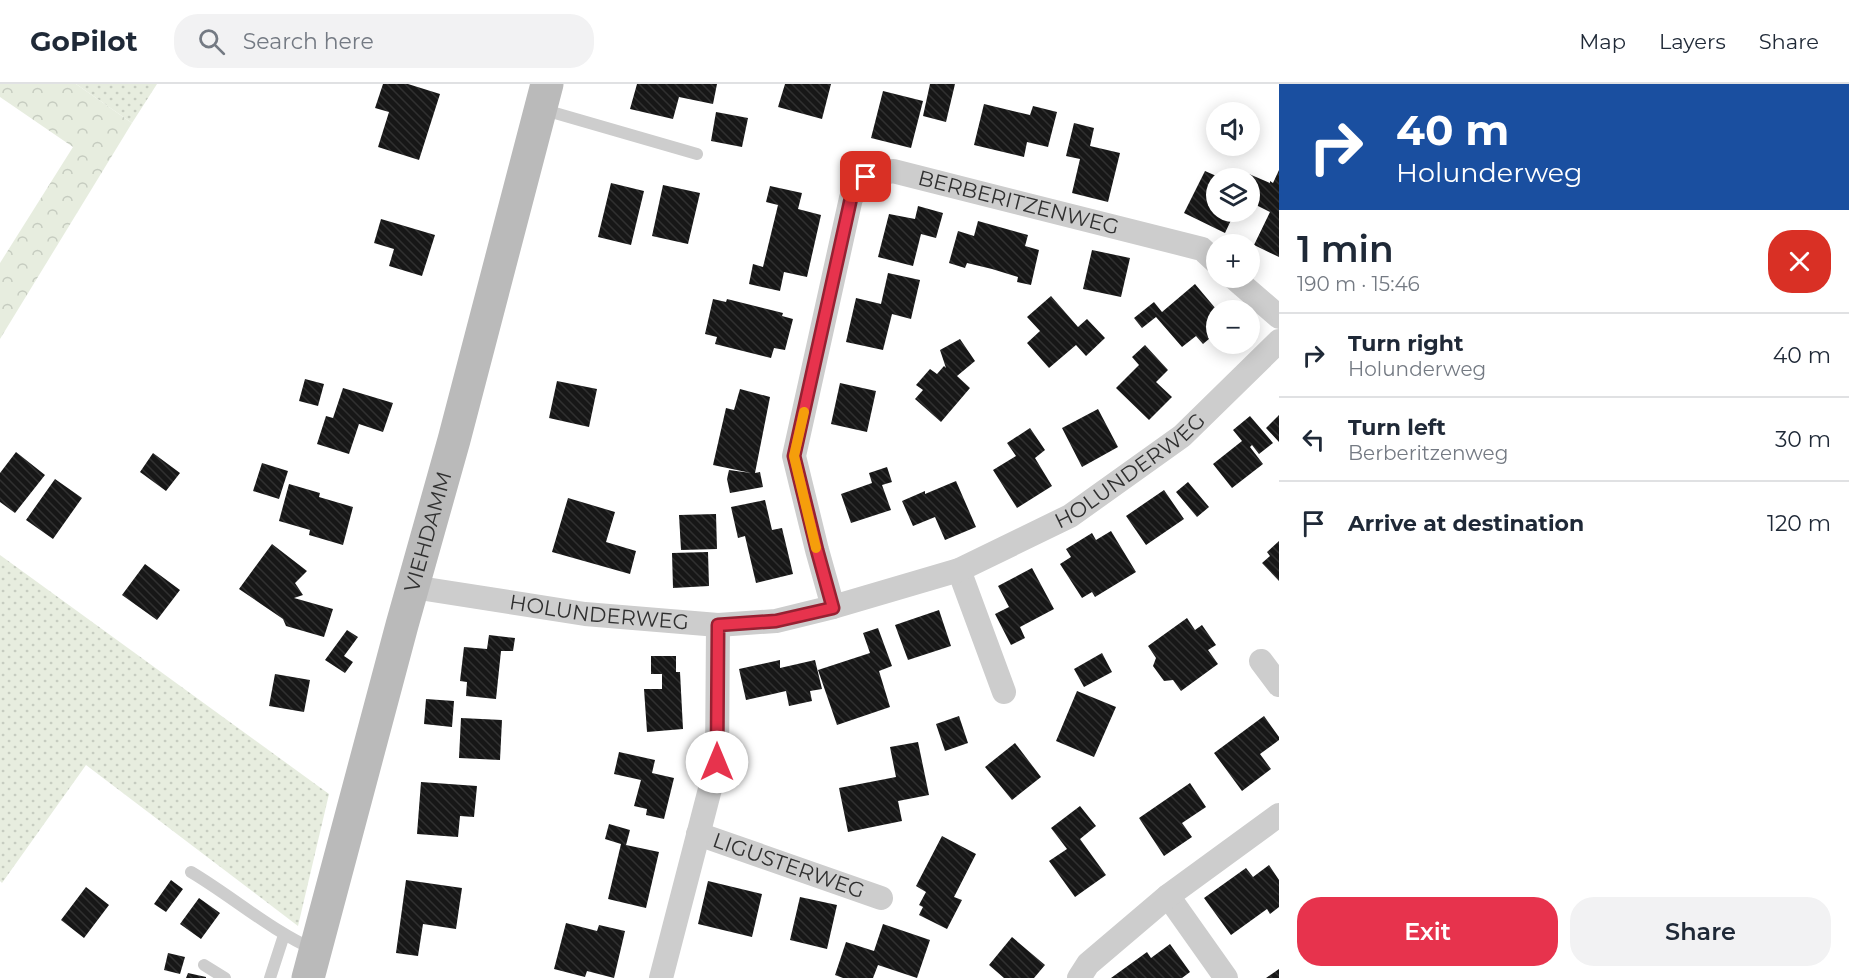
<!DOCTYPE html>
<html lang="en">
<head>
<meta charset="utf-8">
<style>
	body { margin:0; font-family:Montserrat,sans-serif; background:#f2f2f3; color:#1f2937; height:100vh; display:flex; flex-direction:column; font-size:22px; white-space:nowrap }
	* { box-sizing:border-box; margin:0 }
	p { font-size:20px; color:#747a83 }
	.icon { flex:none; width:33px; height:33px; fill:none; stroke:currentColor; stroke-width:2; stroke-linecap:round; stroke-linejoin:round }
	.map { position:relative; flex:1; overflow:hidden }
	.drawer { display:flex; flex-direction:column; background:#fff; width:570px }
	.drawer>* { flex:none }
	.hud { background:#1a4fa0; color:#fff; overflow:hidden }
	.fabs { position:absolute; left:1206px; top:18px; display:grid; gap:12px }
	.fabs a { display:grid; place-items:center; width:54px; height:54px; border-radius:50%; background:#fff; box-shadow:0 3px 15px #0003; font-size:30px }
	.pin { position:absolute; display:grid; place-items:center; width:51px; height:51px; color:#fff; margin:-26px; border-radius:12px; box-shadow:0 3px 9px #0006 }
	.me { position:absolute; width:66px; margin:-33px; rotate:0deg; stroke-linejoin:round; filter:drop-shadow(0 0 4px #0008) }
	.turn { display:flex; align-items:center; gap:21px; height:126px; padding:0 18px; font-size:27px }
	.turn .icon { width:78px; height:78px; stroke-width:2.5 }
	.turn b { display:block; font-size:42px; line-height:51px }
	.round { display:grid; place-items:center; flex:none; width:63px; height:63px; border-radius:24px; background:#f2f2f3 }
	.summary { display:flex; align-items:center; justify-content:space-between; height:102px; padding:0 18px }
	h1 { font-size:36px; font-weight:600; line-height:45px }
	.action { display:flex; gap:12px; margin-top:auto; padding:12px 18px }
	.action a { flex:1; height:69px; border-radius:24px; background:#e7334d; color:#fff; font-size:24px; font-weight:600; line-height:69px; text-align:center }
	.action a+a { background:#f2f2f3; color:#1f2937 }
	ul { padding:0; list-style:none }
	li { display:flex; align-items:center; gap:18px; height:84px; padding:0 18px; border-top:2px solid #e0e1e3 }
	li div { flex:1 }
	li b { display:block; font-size:22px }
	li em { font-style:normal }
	header { display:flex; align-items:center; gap:36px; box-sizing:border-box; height:84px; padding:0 30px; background:#fff; border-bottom:2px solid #e0e1e3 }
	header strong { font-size:28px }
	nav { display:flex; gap:33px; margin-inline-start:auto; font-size:21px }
	.search { width:420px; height:54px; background:#f2f2f3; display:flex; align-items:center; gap:15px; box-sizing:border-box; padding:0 21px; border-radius:24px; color:#747a83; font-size:22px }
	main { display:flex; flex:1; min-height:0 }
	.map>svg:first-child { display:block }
</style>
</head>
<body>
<header>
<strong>GoPilot</strong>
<div class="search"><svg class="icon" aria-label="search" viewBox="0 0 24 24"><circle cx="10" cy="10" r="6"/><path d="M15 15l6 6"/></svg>Search here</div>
<nav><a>Map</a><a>Layers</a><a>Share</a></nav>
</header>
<main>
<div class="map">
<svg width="1279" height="894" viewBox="0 0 1279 894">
	<defs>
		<pattern id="grass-dots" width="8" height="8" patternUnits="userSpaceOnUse" patternTransform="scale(1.5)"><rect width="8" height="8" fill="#e7eddf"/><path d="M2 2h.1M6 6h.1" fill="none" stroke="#c6ccc0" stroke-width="1.8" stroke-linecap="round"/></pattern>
		<pattern id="forest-crowns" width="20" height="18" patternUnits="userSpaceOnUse" patternTransform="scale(1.5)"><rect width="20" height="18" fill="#e7eddf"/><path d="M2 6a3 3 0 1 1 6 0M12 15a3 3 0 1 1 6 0" fill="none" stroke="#c6ccc0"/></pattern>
		<pattern id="building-back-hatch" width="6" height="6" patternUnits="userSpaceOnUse" patternTransform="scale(1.5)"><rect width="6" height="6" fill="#171717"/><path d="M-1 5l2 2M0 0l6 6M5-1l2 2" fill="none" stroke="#303030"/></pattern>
	</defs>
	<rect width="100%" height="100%" fill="#fff"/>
	<path fill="url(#grass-dots)" d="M76,0H157L132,39Z
		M0,471L329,710L298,842L86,681L2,799L0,797Z"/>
	<path fill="url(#forest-crowns)" d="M0,0H76L132,39L0,255V179L73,63L0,13Z"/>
	<path fill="url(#building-back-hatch)" d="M383,0H408L440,10L419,76L378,63L389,28L375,24Z
		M637,0H717L713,20L679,13L673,35L630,25Z
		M785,0H831L822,35L778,23Z
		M930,0H955L946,38L923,32Z
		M883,7L923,17L911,64L871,54Z
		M984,20L1030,31L1033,22L1057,28L1048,63L1027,58L1024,73L974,61Z
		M716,28L748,34L742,63L711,57Z
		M1074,39L1094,44L1090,62L1120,69L1108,118L1072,109L1080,75L1066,72Z
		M1279,86V173L1254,161L1270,128L1250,118V94H1247L1249,90L1270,99V97L1273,99Z
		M1205,87L1221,94H1216V128H1242L1237,136L1232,134L1225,149L1184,129Z
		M611,99L644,107L631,161L598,153Z
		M663,101L700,109L688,160L652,152Z
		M770,102L802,109L798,125L821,131L807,193L784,188L780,207L749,200L753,180L763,183L778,121L766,118Z
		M918,122L943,129L936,154L921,150L913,182L878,173L889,130L915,135Z
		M381,135L435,151L422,192L389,182L394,165L374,159Z
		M978,137L1028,151L1025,162L1039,166L1031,201L1017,198L1018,193L992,185L967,179L965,184L949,179L958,147L974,152Z
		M1092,166L1130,174L1121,213L1083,205Z
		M888,189L920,196L911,235L892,230L883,266L846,258L856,214L881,220Z
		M1195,200L1216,225V249L1203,260L1196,252L1182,263L1156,233L1142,244L1134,234L1154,218L1162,228Z
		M1051,212L1078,243L1087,235L1105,254L1086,272L1076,261L1049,284L1027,259L1040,247L1027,233Z
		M713,215L726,218L727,215L783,229L782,232L793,235L785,266L774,264L771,274L715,260L717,253L705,250Z
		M960,255L975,277L957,292L970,304L941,338L915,315L923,306L916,301L930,285L937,290L944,282L946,284L940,266Z
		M1145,261L1168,286L1156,298L1172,313L1149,336L1116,304L1139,281L1132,273Z
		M305,295L324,300L318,322L299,317Z
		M557,297L597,305L589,343L549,334Z
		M840,299L876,307L867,348L831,340Z
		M343,304L393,319L383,348L359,340L349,370L317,360L326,332L333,334Z
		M740,305L770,313L755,389L760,388L763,403L730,409L727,395L729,386L751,389L713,381L726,324L734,326Z
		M1098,325L1118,363L1082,383L1062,344Z
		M1279,331V358L1266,344Z
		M1250,332L1273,359L1259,370L1252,361L1250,363L1263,380L1232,404L1213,380L1242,357L1233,346Z
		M1030,344L1045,366L1035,374L1052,402L1017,424L993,386L1016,372L1007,359Z
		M16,368L45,391L15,429L0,418V389Z
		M153,369L180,389L166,407L140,388Z
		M262,379L288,387L279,415L253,407Z
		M887,383L892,398L882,401L891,426L851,439L841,410L872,399L869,389Z
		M55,395L82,414L53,455L26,436Z
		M956,397L976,443L945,456L935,433L913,442L902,417L925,407V410Z
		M1188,398L1209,423L1197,433L1176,408Z
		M289,400L320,409L319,413L353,423L343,461L309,451L310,446L279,437Z
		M1164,406L1184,435L1146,461L1126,432Z
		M568,414L615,428L606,458L636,467L630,490L552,468Z
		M765,416L772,446L782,444L793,490L756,499L745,452L738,454L731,423Z
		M716,430L717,465L681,466L679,431Z
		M1111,447L1136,488L1095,513L1092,508L1082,514L1060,480L1071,473L1066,465L1092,449L1096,456Z
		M1279,457V497L1262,479L1270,472L1267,468Z
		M272,460L307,487L295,499L303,511L294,514L333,525L324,553L286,542L283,535L239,505Z
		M708,468L709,502L673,504L672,469Z
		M145,480L180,506L157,536L122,511Z
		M1032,484L1054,525L1020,543L1025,554L1011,561L995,530L1009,523L998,502Z
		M939,526L951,562L908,576L895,541Z
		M1187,534L1195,546L1202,541L1216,561L1208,566L1218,580L1181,607L1173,596L1164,597L1153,582L1156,574L1148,562Z
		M878,544L892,582L879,587L890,623L837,641L818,586L870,569L863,549Z
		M347,546L358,553L344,572L353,578L345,589L325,576Z
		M489,551L515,554L513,567H501L496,615L466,612L467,598L460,597L464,563L487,565Z
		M1102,569L1112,588L1084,603L1074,585Z
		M651,572H676V588H680L683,645L647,648L644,605H662V590H651Z
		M780,576V584L815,576L822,605L810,607L812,617L789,622L786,607L746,616L739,585Z
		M275,590L310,596L304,628L269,622Z
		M1077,607L1116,623L1094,673L1056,657Z
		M426,615L454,617L452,643L424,640Z
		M959,632L968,659L945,667L936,640Z
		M1264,632L1279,653V656L1260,670L1271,685L1242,707L1214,669Z
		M461,634L502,636L500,676L459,674Z
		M918,658L929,711L898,717L902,737L848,748L839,704L896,693L890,663Z
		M1015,659L1041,693L1012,716L985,683Z
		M619,668L655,676L652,689L674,694L664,735L646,731L647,725L634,722L641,696L614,690Z
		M421,698L477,702L474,733L460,732L458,753L417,750Z
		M1190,699L1206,723L1182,739L1192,753L1164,772L1139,734Z
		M1080,722L1096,742L1080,755L1106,791L1075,813L1049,777L1067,765L1051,744Z
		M609,740L630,746L626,761L659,768L646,824L608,815L621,760L605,755Z
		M942,752L976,770L954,813L962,816L947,845L919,831L923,823L919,821L926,808L916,802Z
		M1269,781L1279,796V823L1270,830L1267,825L1231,851L1204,814L1246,784L1253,793Z
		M171,796L183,805L166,828L154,820Z
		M406,796L462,804L456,845L423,840L418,872L396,869Z
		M708,797L762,810L752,853L698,840Z
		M86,803L109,821L84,854L61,836Z
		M800,813L837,821L827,865L790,856Z
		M199,814L220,829L201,855L180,840Z
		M566,839L597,847L599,841L625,847L614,894L587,887L585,893L554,885Z
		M883,840L930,856L917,894L878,881L873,894H843L835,891L846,858L874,867Z
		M1012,853L1045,881L1034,894H1004L989,881Z
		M1170,860L1190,888L1182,894H1111L1147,868L1151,874Z
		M168,869L185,873L180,890L164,886Z
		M1279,885V894H1266Z
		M188,889L206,893V894H186Z"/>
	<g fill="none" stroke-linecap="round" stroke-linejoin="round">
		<path stroke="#cdcdcd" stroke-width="12" d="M555,29L697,70
			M191,788C233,813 270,846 315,866
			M204,881L225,894
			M270,894L284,851"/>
		<g stroke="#cdcdcd" stroke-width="24">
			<path d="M1234,194L1279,233"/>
			<path d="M959,486L1004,608"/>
			<path id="s1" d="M413,503L585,530L718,541L776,537L833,523L959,486L1070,432L1182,352L1279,257"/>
			<path id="s2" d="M833,523L817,466L794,372L851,114L866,93L893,87L1202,165L1216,178"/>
			<path d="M1261,577L1279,601"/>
			<path id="s3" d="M698,750L881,814"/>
			<path d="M1168,812L1226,894"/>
			<path d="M661,894L717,678L718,541"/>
			<path d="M1079,894L1088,880L1168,812L1279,731"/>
		</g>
		<path stroke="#bababa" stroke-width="33" id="s4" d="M308,894L402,541L454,356L547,0"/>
	</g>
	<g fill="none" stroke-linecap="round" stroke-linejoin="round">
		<defs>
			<path id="route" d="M717,678L718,541L776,537L833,524L817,466L794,372L851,114L866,93"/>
		</defs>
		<use href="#route" stroke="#962132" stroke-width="15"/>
		<use href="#route" stroke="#e7334d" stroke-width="10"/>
		<path stroke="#f59e0b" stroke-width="10" d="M804,328L794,372L816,464"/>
	</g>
	<g text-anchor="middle" stroke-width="6" stroke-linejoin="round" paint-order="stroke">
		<g font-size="21" fill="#303030" stroke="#fff">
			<text dy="7" stroke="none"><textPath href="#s2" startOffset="603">BERBERITZENWEG</textPath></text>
			<text dy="7" stroke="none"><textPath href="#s1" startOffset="754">HOLUNDERWEG</textPath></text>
			<text dy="7" stroke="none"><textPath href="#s4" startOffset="462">VIEHDAMM</textPath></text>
			<text dy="7" stroke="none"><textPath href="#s1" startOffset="188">HOLUNDERWEG</textPath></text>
			<text dy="7" stroke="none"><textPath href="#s3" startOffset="96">LIGUSTERWEG</textPath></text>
		</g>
	</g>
</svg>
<div class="fabs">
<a><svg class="icon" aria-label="sound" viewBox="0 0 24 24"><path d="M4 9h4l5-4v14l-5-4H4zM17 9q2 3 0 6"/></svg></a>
<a><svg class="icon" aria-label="layers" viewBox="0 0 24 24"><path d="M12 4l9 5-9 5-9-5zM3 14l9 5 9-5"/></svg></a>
<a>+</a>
<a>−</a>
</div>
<div class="pin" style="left:866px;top:93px;background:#d93025"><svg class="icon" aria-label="arrive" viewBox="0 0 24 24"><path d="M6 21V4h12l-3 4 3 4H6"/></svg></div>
<svg class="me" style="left:717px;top:678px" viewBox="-20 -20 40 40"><circle r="19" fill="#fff"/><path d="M0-13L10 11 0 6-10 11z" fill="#e7334d"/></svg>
</div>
<section class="drawer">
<div class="hud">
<div class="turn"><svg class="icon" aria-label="right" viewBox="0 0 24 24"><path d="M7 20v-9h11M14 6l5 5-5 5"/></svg><div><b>40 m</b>Holunderweg</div></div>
</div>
<div class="summary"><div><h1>1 min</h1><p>190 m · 15:46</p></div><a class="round" style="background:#d93025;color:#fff"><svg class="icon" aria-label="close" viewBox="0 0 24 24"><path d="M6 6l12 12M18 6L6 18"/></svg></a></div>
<ul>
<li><svg class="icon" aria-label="right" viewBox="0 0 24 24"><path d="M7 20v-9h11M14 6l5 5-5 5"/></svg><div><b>Turn right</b><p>Holunderweg</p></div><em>40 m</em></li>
<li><svg class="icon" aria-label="left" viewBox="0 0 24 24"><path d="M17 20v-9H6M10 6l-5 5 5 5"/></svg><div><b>Turn left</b><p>Berberitzenweg</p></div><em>30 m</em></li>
<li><svg class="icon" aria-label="arrive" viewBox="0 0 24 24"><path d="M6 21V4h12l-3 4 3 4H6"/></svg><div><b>Arrive at destination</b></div><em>120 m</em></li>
</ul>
<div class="action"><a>Exit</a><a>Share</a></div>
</section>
</main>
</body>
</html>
